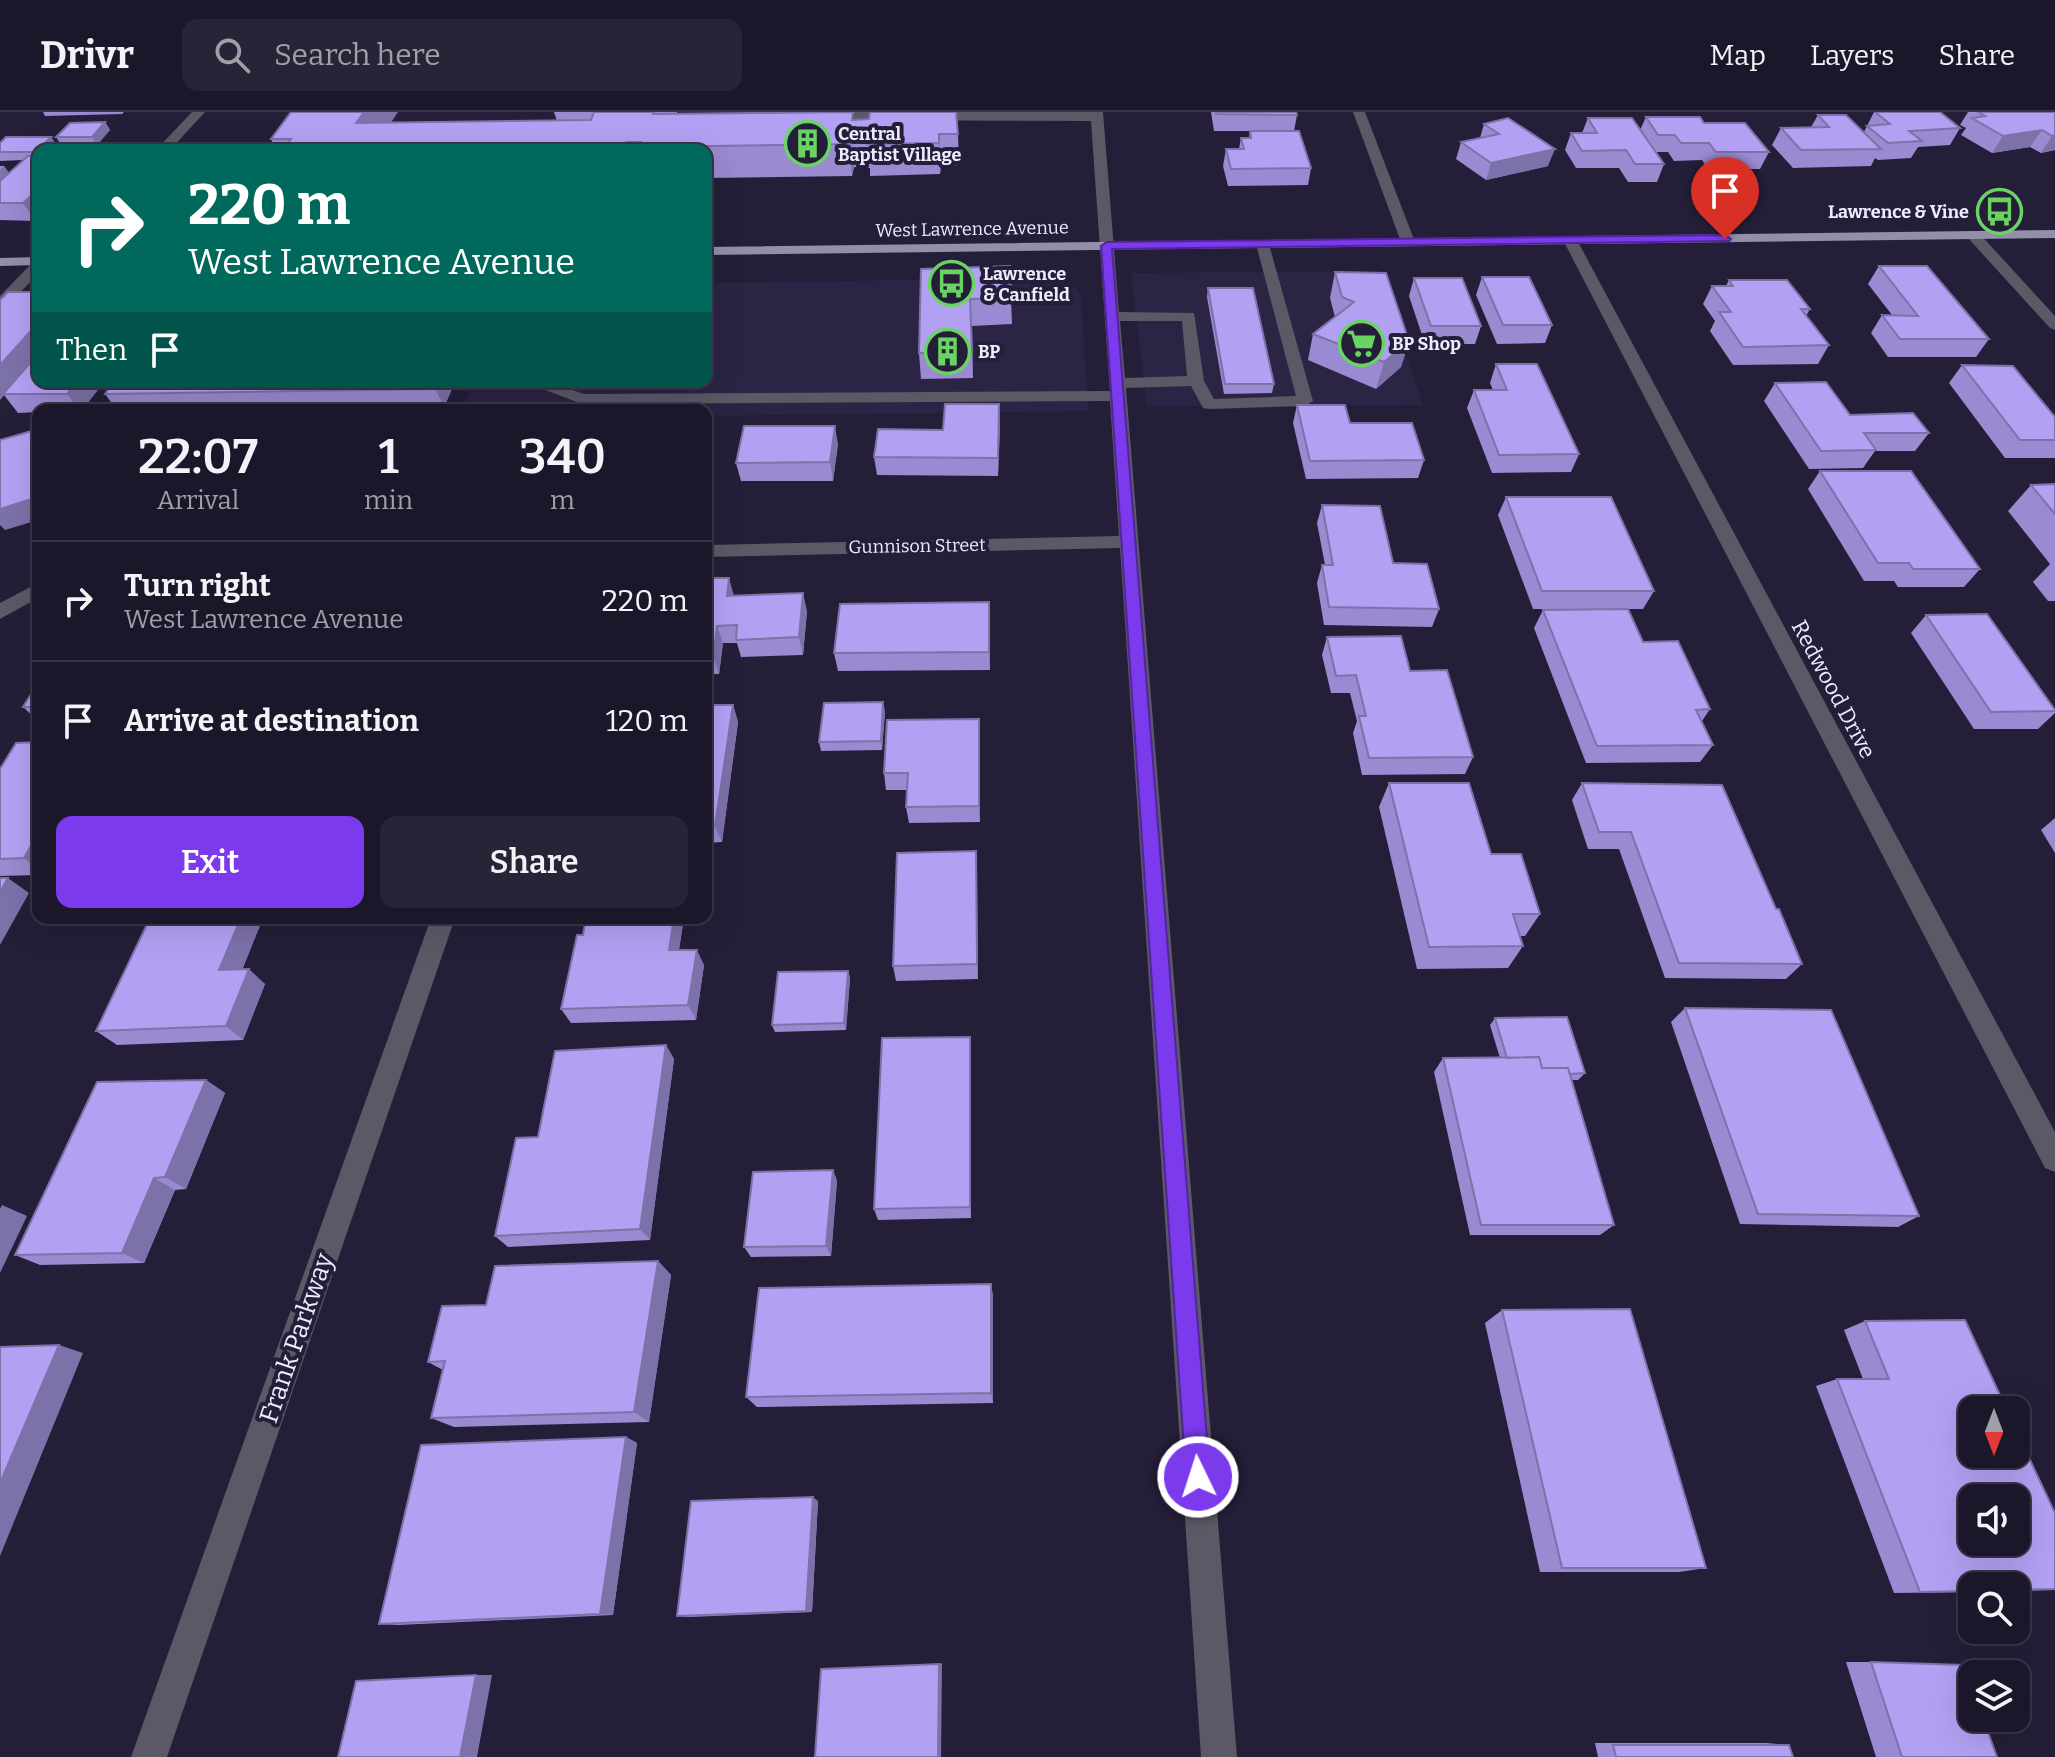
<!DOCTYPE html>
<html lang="en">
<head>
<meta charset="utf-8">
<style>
	body { margin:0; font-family:Bitter,serif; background:#282336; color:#f1f3f6; height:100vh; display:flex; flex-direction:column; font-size:30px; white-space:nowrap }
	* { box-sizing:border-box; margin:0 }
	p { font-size:26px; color:#a09fa8 }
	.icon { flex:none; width:44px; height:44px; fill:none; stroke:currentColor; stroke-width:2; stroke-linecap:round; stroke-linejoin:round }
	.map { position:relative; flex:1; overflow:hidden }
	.sheet { position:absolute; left:32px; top:292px; width:680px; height:520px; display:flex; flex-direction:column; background:#1b162a; border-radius:16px; box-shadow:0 8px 32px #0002,0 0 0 2px #393547 }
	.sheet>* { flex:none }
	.guide { position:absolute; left:32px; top:32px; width:680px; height:244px; border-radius:16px; box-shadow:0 8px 32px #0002,0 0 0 2px #393547; background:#00695c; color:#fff; overflow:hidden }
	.needle { width:52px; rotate:180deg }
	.buttons { position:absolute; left:1958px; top:1284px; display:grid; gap:16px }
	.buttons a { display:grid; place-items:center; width:72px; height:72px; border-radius:16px; background:#1b162a; box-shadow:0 8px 32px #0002,0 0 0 2px #393547; font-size:40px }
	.pin { position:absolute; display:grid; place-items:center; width:68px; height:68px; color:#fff; margin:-82px -34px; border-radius:50% 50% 50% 0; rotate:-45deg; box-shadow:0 0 8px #0007 }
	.pin .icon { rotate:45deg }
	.me { position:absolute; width:88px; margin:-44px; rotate:356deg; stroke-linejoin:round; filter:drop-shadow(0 0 6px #0008) }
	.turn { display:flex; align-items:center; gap:28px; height:168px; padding:0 24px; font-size:36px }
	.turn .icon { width:104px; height:104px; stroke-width:2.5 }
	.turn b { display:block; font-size:56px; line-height:68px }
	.then { display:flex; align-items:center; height:76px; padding:0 24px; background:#0003; gap:16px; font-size:30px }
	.eta { display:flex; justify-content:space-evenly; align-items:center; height:136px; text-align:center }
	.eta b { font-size:48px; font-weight:600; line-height:56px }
	.cta { display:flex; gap:16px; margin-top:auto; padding:16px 24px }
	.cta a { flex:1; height:92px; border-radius:16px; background:#7c3aed; color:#fff; font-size:32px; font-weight:600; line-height:92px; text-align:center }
	.cta a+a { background:#282336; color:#f1f3f6 }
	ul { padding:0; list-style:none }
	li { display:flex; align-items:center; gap:24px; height:120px; padding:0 24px; border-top:2px solid #393547 }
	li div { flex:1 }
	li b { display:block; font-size:30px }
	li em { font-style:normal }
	header { display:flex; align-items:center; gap:48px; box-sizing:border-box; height:112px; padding:0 40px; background:#1b162a; border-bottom:2px solid #393547 }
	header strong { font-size:38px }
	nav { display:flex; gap:44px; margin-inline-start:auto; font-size:28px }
	.search { width:560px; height:72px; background:#282336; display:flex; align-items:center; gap:20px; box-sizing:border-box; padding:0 28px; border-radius:16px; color:#a09fa8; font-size:30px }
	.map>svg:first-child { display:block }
</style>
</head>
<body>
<header>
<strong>Drivr</strong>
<div class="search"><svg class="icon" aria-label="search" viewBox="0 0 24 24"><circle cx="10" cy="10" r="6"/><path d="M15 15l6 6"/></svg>Search here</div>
<nav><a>Map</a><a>Layers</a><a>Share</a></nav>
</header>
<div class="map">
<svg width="2055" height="1645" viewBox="0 0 2055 1645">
	<rect width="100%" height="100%" fill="#241e38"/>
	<path fill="#2c2444" d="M1377,159L1423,293L1147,294L1131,161Z
		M1040,166L1069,171L1081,183L1088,299L706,304V298H462L474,270H706V171Z"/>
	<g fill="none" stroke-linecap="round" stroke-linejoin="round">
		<path fill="#5b5966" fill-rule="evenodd" d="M192,0H205L170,38H156Z
			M795,0H1103L1119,200L1194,201L1204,269L1214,287L1296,284L1256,132L1263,128L1268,129L1313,289L1305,294L1209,297L1203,296L1191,274L1126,276L1237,1645H1201L1120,436L706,445V433L1119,424L1110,289L582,292L525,270H549L584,282L1110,279L1091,9L809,8ZM1120,209H1182L1187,264L1125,266Z
			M1353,0H1365L1415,130L1413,133H1403L1401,130Z
			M1973,119L1978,120L2055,204V218L2050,216L1968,126L1966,123Z
			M1570,124L1577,128L2055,1020V1060L2045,1056L1563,128Z
			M38,149V162L5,196L0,198V184L33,150Z
			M38,471V486L0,507V491Z
			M431,806H455L167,1645H131Z"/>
		<path fill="#938eaa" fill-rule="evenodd" d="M2055,118V126L706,143V135Z
			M38,145V153L0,154V146Z"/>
	</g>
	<path fill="#998ad1" d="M43,0H124L122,2L45,4Z
		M554,0H677V2L853,8L958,22L959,53L941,54L940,62L870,64V56L854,55L852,64L706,66V38H276L271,27L391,11L557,9Z
		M1211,0H1296L1297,3L1294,19L1311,56L1308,73L1228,74L1223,54L1226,37H1239L1241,26H1249L1250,19H1214Z
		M1874,0L1960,16L1950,33L1918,35L1911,46L1878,48L1875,46L1871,54L1793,56L1772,33L1781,16L1811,15L1818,3L1864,20Z
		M1968,0H2055V38L2041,41L2030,35L1992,41L1961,23L1966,16L1960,13Z
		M1646,5L1704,11L1769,40L1760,57H1708L1702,48L1674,49L1668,40H1656L1664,52L1657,70H1628L1619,56H1576L1565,38L1571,21H1582L1588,6L1640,18Z
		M105,10L110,18L97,33L62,34L56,25Z
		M1484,12L1548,54L1486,68L1456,47L1461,30L1480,26Z
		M51,25L56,33L38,38V106L35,109L0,108V54H4L9,61L23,48L0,49V31Z
		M1879,154L1989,227L1976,245H1888L1871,221L1882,203H1892L1868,172Z
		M921,157L1011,186L1012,212L972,214L973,266L921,267L919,241Z
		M1335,160L1409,229L1401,255L1376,277L1308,248L1313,222L1335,205L1330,186Z
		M1482,165L1552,213L1545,231L1497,232L1476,183Z
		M1414,166L1481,214L1475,232H1425L1409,184Z
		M1729,168L1810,197L1806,204L1829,233L1818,252L1733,253L1710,219L1715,209L1703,192L1712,174H1726Z
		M1208,176L1274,272L1272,281L1224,282L1207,185Z
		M0,188L104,270L82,298H38V300L18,301L4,283Z
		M1496,252L1579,342L1571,360L1492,361L1467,296L1474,278H1493L1490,271Z
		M1962,253L2055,305V346H2005L1949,271Z
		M455,270L444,295L244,298H117L105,282Z
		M1775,271L1850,303L1929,321L1915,339H1875L1863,356L1809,357L1764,289Z
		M1297,293L1350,311L1424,348L1418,366L1306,367L1293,311Z
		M1000,310L998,364L877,363L874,345L943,318Z
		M838,332L833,369H741L736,351Z
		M1820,359L1980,457L1964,475H1898L1894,469H1864L1808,377Z
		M2055,372V489H2048L2033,470L2050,452L2008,399L2031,373Z
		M1506,385L1654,479L1643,497H1628L1643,530L1710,597L1702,609L1713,633L1700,650L1586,651L1534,516L1543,498L1616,497H1533L1498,403Z
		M1322,393L1393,451L1439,497L1432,515L1324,513L1317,471L1322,453H1325L1317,411Z
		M706,466L734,484L807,499L803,543L741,545L737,531H723L719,562H706Z
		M989,490L990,558L838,559L834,541Z
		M1926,503L2055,598V601L2038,617H1974L1911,521Z
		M1327,525L1410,559L1473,645L1465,662L1362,663L1353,621L1357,609L1350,581H1331L1322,543Z
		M38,571V609L23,595Z
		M706,593H733L738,610L722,730L706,731Z
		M885,599L882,638L821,639L819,630Z
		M979,607L980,710L909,711L906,695L907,678H886L884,661Z
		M38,630V763L0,764V657Z
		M1389,671L1491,742L1540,802L1525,824H1520L1523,834L1508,856L1417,857L1379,695Z
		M1582,671L1776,797L1802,852L1786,867L1665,866L1619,737H1588L1572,688Z
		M2055,706V741L2041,718Z
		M976,739L978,867L896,869L893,854Z
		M150,806H263L242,858L265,872L243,928L117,933L96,919Z
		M586,806H684L679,838L704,853L696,908L571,911L561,897L583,823Z
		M848,859L850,866L846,918L775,920L772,913Z
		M1685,896L1919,1104L1898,1115L1740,1112L1671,910Z
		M1495,906L1585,961L1578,968H1572L1614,1113L1600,1123H1470L1434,960L1443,946H1500L1490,913Z
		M666,933L674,947L650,1128L508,1135L495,1124L538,1025Z
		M971,938V1106L878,1108L874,1097Z
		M206,968L225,981L186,1077L175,1078L144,1151L40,1153L15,1143Z
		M833,1058L837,1069L831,1144L751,1145L744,1135Z
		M658,1149L671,1163L649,1310L454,1315L431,1306L443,1258L428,1250L486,1193Z
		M991,1172L993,1185V1291L757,1295L746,1285Z
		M1502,1198L1706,1456L1679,1460H1540L1485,1211Z
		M1865,1209L2055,1401V1478L2016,1479V1474H1972V1480L1894,1481L1816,1274L1837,1267H1863L1844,1218Z
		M626,1325L637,1331L613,1503L398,1513L379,1512Z
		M818,1389L812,1500L688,1505L677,1504Z
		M1846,1550H1871L1997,1645H1876Z
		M1595,1631H1766L1789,1633L1793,1645H1598Z"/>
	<path fill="#7d71aa" d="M364,0H398L373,38L356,11Z
		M105,10L110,18L97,33L92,25Z
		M2042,18L2030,35L1992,41L2003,24Z
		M939,22L941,54L940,62L939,31Z
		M2055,23V38L2041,41L2052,24Z
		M850,24L854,55L852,64L849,32Z
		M51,25L56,33L52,38H38V43L36,40Z
		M1555,37L1548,54L1486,68L1491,51Z
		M4,54L16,72L0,86V58Z
		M38,77V106L35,109L23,91Z
		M38,211V245L0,288V253Z
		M1409,229L1401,255L1376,277L1384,250Z
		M76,270H104L82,298H79L67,282Z
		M438,270H455L444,295L435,277Z
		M999,292L1000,310L998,364V346Z
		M835,314L838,332L833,369L830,350Z
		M38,385V408L5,418L0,413V397Z
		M729,466L734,484H727Z
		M803,481L807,499L803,543L799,525Z
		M717,514L723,531L719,562L713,544Z
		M883,590L885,599L882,638L881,629Z
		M733,593L738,610L722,730L715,714Z
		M979,607L980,624V710L979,694Z
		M38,721V758L24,746Z
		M976,739L977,755L978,867L977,852Z
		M8,766L29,781L0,833V780Z
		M241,806H263L236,873L219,858Z
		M674,806H684L676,853L669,838Z
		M697,838L704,853L696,908L688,893Z
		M249,857L265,872L243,928L226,914Z
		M848,859L850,866L846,918L844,911Z
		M970,925L971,938V1106L970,1095Z
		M666,933L674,947L650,1128L640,1117Z
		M206,968L225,981L186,1077L165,1065Z
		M833,1058L837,1069L831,1144L826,1134Z
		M154,1066L175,1078L144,1151L122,1141Z
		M2,1093L27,1104L0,1161V1097Z
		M658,1149L671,1163L649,1310L634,1300Z
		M991,1172L993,1185V1291L991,1281Z
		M59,1233L83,1241L0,1444V1371Z
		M626,1325L637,1331L613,1503L600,1502Z
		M813,1385L818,1389L812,1500L806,1499Z
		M942,1551L941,1645H938L939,1552Z
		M476,1563H492L477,1645H460Z"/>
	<path fill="#b2a1f3" stroke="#7d71aa" stroke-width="2" fill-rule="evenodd" d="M291,0H364L356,11L591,8L594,0H654L653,2L853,0L852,8L869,7L870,0H956L958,22H939V31L867,32V24H850L849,32L640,35L641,30H626L623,38H304L305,36H284L291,27H271Z
		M1216,0H1296L1297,3L1216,2Z
		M1875,0H1940L1960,16L1909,19L1922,29L1888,31L1867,14L1890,12Z
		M1978,0H2055V23L2052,24L2042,18L2003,24L1972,6L1985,4Z
		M1818,3H1846L1881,37L1801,38L1781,16L1829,15Z
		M1646,5H1700L1704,11H1745L1769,40H1716L1709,31H1681L1675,23H1658Z
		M1508,6L1555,37L1491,51L1461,30L1499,22L1484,12Z
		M1588,6H1632L1664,52H1635L1626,38L1582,39L1571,21H1597Z
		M105,10L92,25H56L70,11Z
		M1250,19H1299L1311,56L1231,57L1226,37H1244L1241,26H1251Z
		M6,25H51L36,40H0V31Z
		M28,44H38V77L23,91H0V69Z
		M1010,154L1011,186L970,187L972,240L919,241L921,157Z
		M1879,154H1927L1989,227H1900L1882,203L1918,204Z
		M1335,160L1386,161L1409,229L1384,250L1313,222L1354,190L1342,185Z
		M1482,165H1529L1552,213H1503Z
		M1414,166H1462L1481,214H1431Z
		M1729,168H1787L1810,197H1801L1829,233L1743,235L1719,200H1731L1712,174H1733Z
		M1208,176H1253L1274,272H1225Z
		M8,180H38V211L0,253V188Z
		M38,242V270H76L67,282H3Z
		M1496,252H1537L1579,342L1499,343L1474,278H1507Z
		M1962,253L2013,254L2055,305V328H2020Z
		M113,270H438L435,277L105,282Z
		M1826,270L1850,303L1913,301L1929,321H1864L1876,338L1821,339L1775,271Z
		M945,292H999L998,346L874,345L878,317L943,318Z
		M1297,293H1345L1350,311H1412L1424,348L1310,349Z
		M744,314H835L830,350L736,351Z
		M35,318L38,329V385L0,397V328Z
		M1820,359H1911L1980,457H1913L1909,451H1878Z
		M2055,372V402L2031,373Z
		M1506,385H1611L1654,479H1542Z
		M1322,393L1380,394L1393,451L1427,452L1439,497L1329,495L1322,453H1333Z
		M706,466H729L727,484L803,481L799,525L736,528L737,513L717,514L713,544L706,545Z
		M989,490V540L834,541L840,492Z
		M1628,497L1643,530L1678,529L1710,597L1696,598L1713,633L1597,634L1543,498Z
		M1987,502L2055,598V599L1991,600L1926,503Z
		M1401,524L1410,559L1447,558L1473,645L1369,646L1359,604H1366L1356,563L1336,564L1327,525Z
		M38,571V595H23Z
		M883,590L881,629L819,630L824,591Z
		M706,593H733L715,714H706Z
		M979,607V694L906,695L908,661H884L887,608Z
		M38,630V721L24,746L0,747V657L16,631Z
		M1389,671H1469L1491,742H1521L1540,802H1513L1523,834L1429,835Z
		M1582,671L1722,673L1776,797H1779L1802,852L1679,851L1631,720H1599Z
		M976,739L977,852L893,854L897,741Z
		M0,766H8L0,780Z
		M150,806H241L219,858L249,857L226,914L96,919Z
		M586,806H674L669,838H697L688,893L561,897L577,823H583Z
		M848,859L844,911L772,913L778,860Z
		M1685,896L1831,898L1919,1104L1758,1102Z
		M1567,905L1585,961L1570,962L1568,956H1542L1539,945L1507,946L1495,906Z
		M970,925V1095L874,1097L882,926Z
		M666,933L640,1117L495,1124L516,1026L538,1025L555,939Z
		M1539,945L1542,956H1568L1614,1113H1481L1443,946Z
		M206,968L165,1065L154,1066L122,1141L15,1143L97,970Z
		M833,1058L826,1134L744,1135L753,1060Z
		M658,1149L634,1300L431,1306L445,1249L428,1250L442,1194L486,1193L495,1154Z
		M991,1172V1281L746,1285L759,1176Z
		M1630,1197L1706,1456H1562L1502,1198Z
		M1965,1208L2007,1298H1972V1342H2016V1318L2055,1401V1477L2016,1478V1474H1972V1479L1920,1480L1837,1267H1889L1865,1209ZM1972,1386H2016V1430H1972Z
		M59,1233L0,1371V1235Z
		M626,1325L600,1502L379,1512L421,1333Z
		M813,1385L806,1499L677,1504L691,1389Z
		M1871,1550L1964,1553L1972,1575V1606H1983L1997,1645H1902Z
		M939,1552L938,1645H815L821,1557Z
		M476,1563L460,1645H338L356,1569Z
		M1613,1633H1789L1793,1645H1616Z"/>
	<path fill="#7c3aed" stroke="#51269a" stroke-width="2" d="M1725,123L1731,127L1729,129L1112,137L1210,1365L1206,1373L1198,1377L1190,1373L1186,1365L1101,134L1107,130Z"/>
	<defs>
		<symbol id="building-ring" viewBox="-11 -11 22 22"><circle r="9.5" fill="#241e38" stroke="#69d464" stroke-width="1.5"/><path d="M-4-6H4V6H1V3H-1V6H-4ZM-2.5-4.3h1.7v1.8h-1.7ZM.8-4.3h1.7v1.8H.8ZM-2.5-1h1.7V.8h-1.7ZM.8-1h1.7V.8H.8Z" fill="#69d464"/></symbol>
		<symbol id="bus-ring" viewBox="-11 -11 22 22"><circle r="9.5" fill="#241e38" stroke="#69d464" stroke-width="1.5"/><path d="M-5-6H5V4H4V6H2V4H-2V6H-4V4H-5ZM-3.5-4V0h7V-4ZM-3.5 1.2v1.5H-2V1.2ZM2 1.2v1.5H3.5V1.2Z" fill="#69d464"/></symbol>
		<symbol id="supermarket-ring" viewBox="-11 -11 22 22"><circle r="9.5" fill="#241e38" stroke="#69d464" stroke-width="1.5"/><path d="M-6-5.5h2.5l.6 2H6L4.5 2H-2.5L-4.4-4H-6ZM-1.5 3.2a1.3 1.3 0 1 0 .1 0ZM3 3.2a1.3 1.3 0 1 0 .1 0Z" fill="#69d464"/></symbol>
	</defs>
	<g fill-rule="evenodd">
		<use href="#building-ring" x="782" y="6" width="51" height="51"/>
		<use href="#bus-ring" x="1974" y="74" width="51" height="51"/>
		<use href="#bus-ring" x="926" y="146" width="51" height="51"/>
		<use href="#supermarket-ring" x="1336" y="206" width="51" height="51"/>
		<use href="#building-ring" x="922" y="214" width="51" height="51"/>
	</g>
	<g text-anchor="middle" stroke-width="8" stroke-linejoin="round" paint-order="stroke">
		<g font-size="18" font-weight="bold" fill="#eeebfd" stroke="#241e38" text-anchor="start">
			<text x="838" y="28">Central<tspan x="838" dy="21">Baptist Village</tspan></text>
			<text x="1969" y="106" text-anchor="end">Lawrence &amp; Vine</text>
			<text x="983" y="168">Lawrence<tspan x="983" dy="21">&amp; Canfield</tspan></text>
			<text x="1392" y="238">BP Shop</text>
			<text x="978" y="246">BP</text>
		</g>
		<g font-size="18" fill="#eeebfd" stroke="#241e38">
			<text transform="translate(972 117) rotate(-1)" y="6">West Lawrence Avenue</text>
			<text transform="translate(917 434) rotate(-1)" y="6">Gunnison Street</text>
		</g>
		<g font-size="22" fill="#eeebfd" stroke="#241e38">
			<text transform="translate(1834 577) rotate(62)" y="8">Redwood Drive</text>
		</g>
		<g font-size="26" fill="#eeebfd" stroke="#241e38">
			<text transform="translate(296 1226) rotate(-71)" y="9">Frank Parkway</text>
		</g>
	</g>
</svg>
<div class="buttons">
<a><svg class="needle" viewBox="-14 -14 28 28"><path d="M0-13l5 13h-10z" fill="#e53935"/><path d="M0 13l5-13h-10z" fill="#a09fa8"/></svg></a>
<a><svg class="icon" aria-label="sound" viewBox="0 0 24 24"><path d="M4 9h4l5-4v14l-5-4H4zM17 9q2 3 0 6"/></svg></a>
<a><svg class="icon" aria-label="search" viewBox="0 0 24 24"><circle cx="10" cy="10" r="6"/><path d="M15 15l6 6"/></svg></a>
<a><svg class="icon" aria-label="layers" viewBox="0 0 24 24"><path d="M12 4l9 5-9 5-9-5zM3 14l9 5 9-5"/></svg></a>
</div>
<div class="pin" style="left:1725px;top:127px;background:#d93025"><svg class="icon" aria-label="arrive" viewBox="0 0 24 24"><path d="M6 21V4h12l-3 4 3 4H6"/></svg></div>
<svg class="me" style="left:1198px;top:1365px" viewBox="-20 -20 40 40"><circle r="17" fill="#7c3aed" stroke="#fff" stroke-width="3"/><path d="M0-11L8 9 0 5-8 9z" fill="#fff"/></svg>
<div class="guide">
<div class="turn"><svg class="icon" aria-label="right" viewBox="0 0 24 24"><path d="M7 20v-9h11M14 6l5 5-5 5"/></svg><div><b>220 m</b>West Lawrence Avenue</div></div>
<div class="then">Then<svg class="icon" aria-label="arrive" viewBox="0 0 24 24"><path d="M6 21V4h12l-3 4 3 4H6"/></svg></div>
</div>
<section class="sheet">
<div class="eta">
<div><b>22:07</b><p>Arrival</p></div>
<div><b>1</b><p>min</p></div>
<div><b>340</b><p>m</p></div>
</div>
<ul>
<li><svg class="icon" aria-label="right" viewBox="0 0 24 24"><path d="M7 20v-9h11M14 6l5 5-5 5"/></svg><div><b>Turn right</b><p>West Lawrence Avenue</p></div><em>220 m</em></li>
<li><svg class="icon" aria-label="arrive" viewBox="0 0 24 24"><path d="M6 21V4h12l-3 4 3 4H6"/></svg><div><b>Arrive at destination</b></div><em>120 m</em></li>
</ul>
<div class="cta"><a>Exit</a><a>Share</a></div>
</section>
</div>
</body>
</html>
